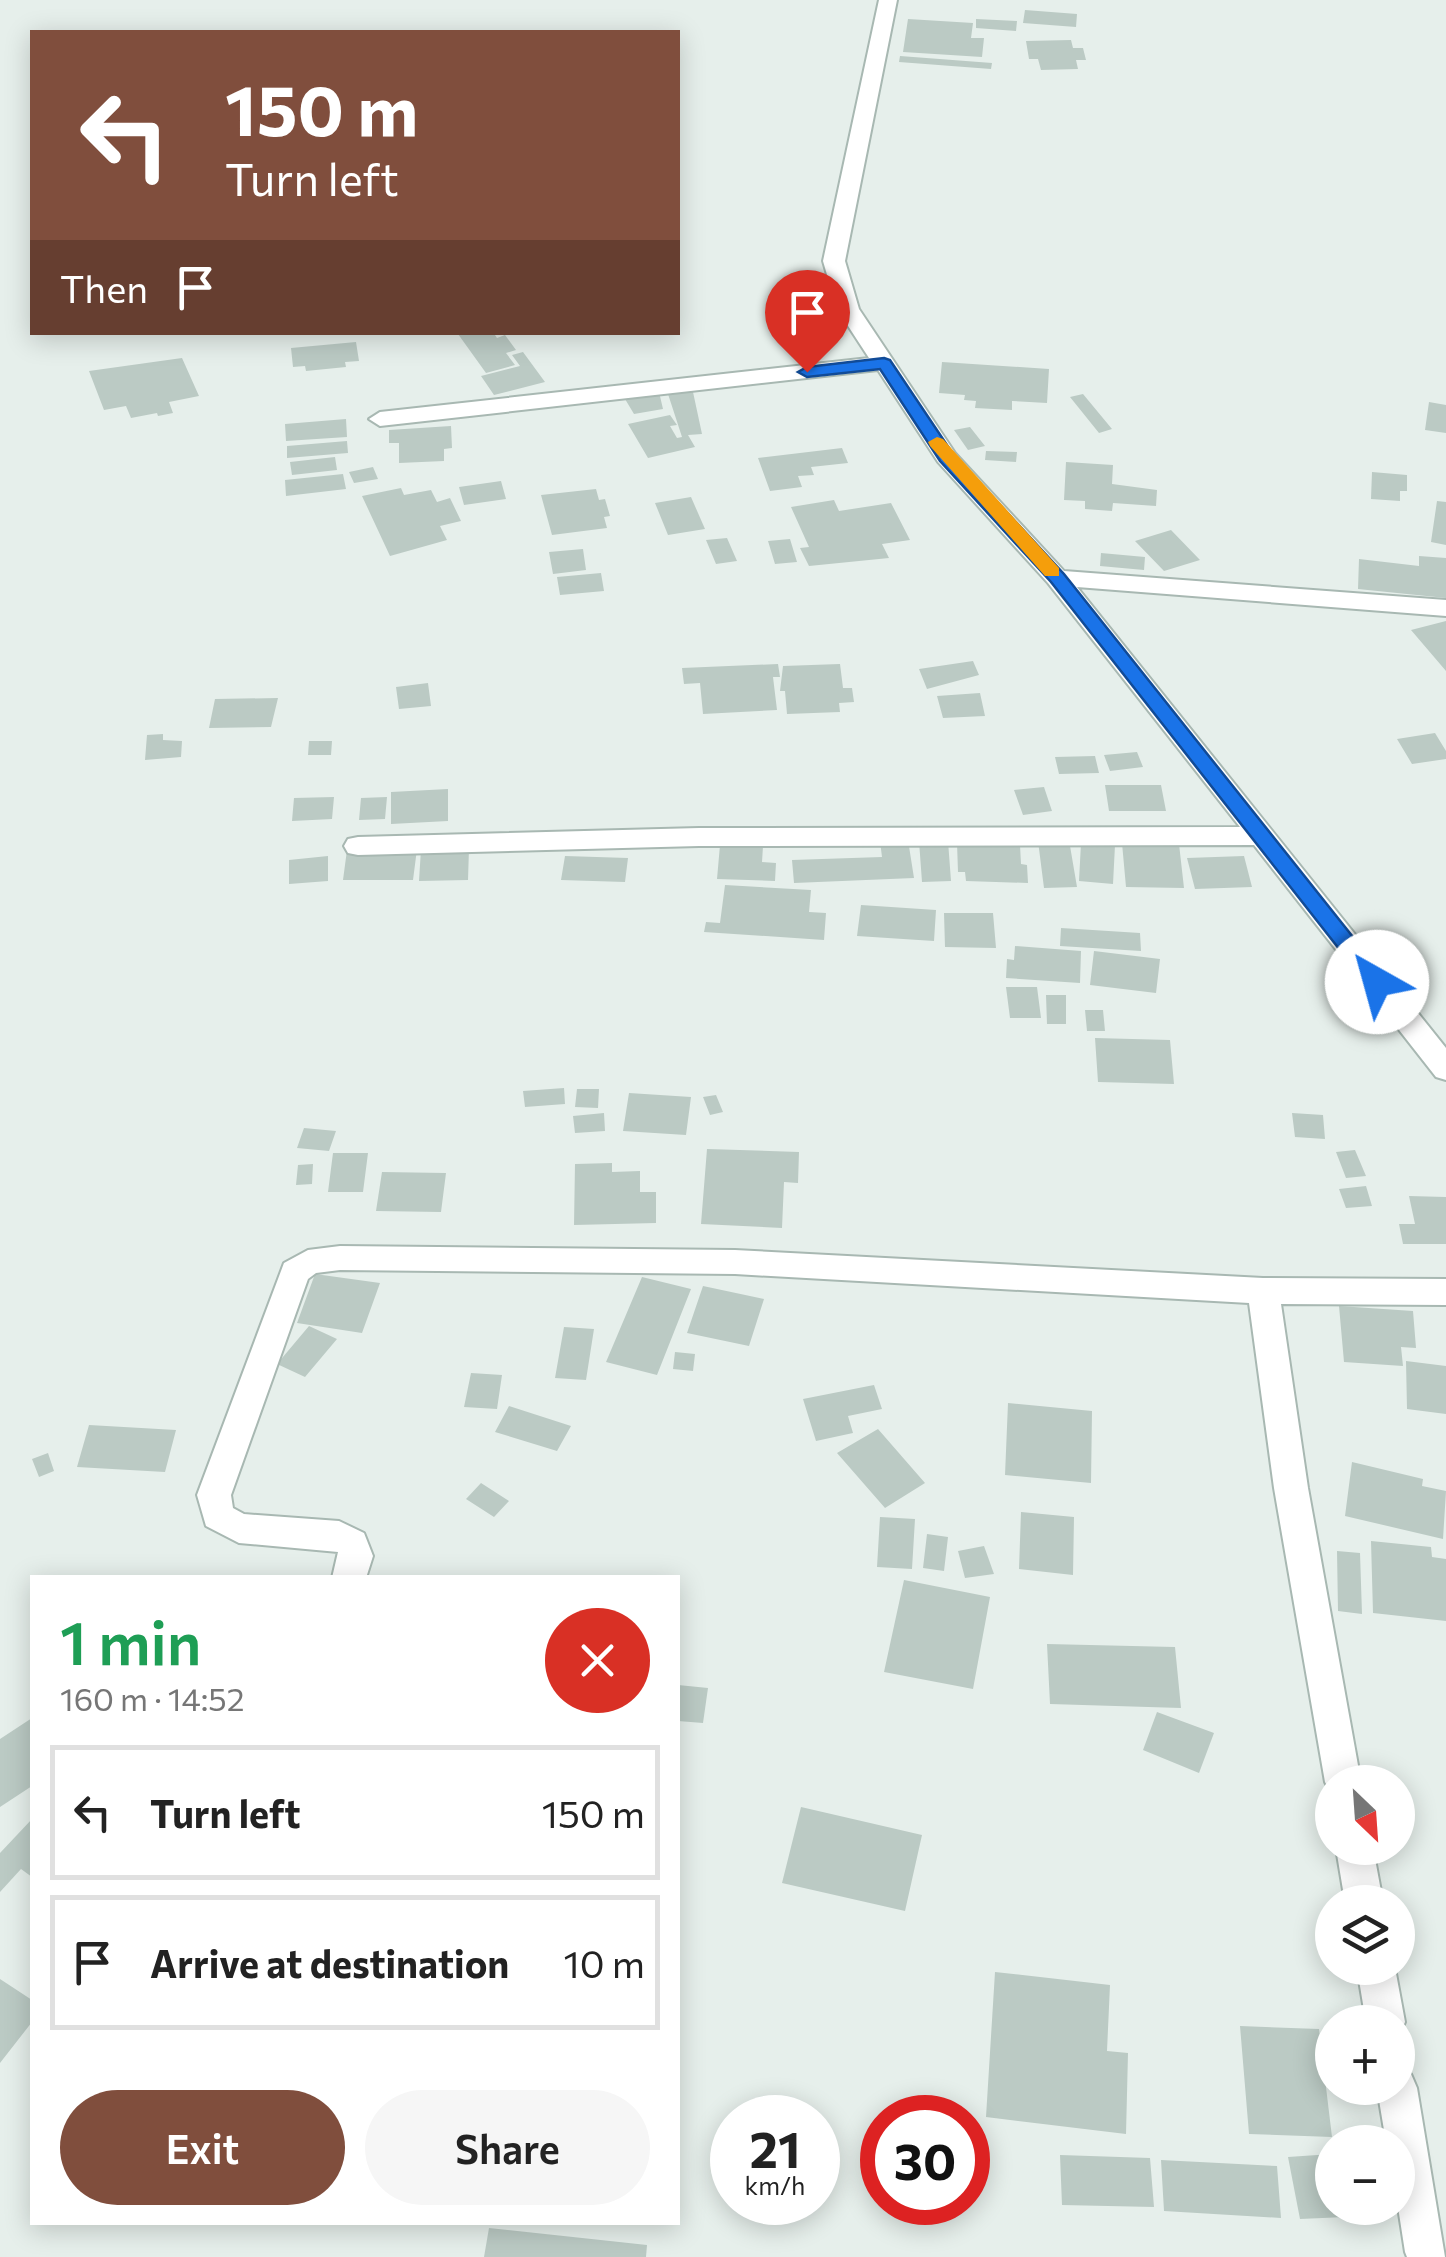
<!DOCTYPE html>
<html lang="en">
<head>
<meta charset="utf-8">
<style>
	body { margin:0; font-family:Commissioner,sans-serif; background:#f6f6f6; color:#222; height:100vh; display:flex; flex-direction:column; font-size:38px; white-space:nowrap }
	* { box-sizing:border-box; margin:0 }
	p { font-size:32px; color:#767676 }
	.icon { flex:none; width:55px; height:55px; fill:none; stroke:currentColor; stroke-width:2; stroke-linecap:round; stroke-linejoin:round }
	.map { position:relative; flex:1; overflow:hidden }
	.side { position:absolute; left:30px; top:1575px; width:650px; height:650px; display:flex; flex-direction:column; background:#fff; border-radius:0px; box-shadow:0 5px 25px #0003 }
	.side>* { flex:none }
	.guide { position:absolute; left:30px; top:30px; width:650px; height:305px; border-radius:0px; box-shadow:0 5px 25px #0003; background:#804e3d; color:#fff; overflow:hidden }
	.needle { width:65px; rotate:155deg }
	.buttons { position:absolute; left:1315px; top:1765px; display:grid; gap:20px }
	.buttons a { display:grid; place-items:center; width:100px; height:100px; border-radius:50%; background:#fff; box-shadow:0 5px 25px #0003; font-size:50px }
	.speed { position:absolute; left:710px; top:2095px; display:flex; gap:20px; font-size:50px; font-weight:700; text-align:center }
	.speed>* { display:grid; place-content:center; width:130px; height:130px; border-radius:50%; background:#fff; box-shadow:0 5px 25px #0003; line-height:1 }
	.speed small { font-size:25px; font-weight:400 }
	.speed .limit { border:15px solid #d22; background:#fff; color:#111 }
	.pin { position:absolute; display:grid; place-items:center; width:85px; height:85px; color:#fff; margin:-102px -42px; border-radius:50% 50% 50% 0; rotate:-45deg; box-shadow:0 0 10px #0007 }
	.pin .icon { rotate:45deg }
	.me { position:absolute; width:110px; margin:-55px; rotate:322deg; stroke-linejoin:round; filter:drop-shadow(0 0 8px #0008) }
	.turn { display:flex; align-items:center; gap:35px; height:210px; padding:0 30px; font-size:45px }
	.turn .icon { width:130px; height:130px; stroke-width:2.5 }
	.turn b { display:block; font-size:70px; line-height:85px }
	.then { display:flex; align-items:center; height:95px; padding:0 30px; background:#0003; gap:20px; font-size:38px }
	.round { display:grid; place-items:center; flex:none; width:105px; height:105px; border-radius:52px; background:#f6f6f6 }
	.summary { display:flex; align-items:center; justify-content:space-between; height:170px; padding:0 30px }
	h1 { font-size:60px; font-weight:600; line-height:75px; color:#1e9e55 }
	.cta { display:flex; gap:20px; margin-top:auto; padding:20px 30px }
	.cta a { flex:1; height:115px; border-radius:60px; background:#804e3d; color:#fff; font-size:40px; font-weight:600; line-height:115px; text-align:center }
	.cta a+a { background:#f6f6f6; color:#222 }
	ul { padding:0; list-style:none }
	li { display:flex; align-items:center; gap:30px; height:135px; margin:0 20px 15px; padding:0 10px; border:5px solid #e0e0e0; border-radius:0px }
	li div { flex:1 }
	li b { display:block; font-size:38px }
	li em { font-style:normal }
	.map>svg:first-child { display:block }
</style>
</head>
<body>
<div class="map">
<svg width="1446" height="2257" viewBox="0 0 1446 2257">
	<rect width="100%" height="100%" fill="#e6efeb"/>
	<path fill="#bbcac4" d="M1025,10L1077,14L1076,27L1023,23Z
		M908,19L973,23L971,38H984L982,57L903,52Z
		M976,19L1017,21L1016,31L976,28Z
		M1071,40L1073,48H1083L1086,60H1076L1078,69L1041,70L1038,59H1029L1026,41Z
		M900,56L992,63L991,69L899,62Z
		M493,332L497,338L505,335L516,350L506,353L515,365L486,373L458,334Z
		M356,342L359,361L345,362L346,367L306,371L305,366L293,367L291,348Z
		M523,352L545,382L494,395L481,376L520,366L512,355Z
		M182,358L199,396L169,402L173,413L158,416L157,413L131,418L126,406L104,410L89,371Z
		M942,362L1049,369L1047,403L1012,401V410L975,408L976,401L964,400L965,395L939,393Z
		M659,392L663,409L634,414L625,399Z
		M693,392L702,434L688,435L695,447L648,458L628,424L670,415L677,425L670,426L677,438L682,437L668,394Z
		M1083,394L1112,429L1099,433L1070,397Z
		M1429,402L1446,405V433L1425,430Z
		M346,419L347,437L286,441L285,424Z
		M451,426L452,448L444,449V461L399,463V443H389V430Z
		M970,427L985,446L968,450L954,430Z
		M347,441L348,453L287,458V446Z
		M842,448L848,463L811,467L814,475L798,476L802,487L770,491L758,458Z
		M986,451L1017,452L1016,462L985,460Z
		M335,457L337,470L292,475L290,462Z
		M1066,462L1113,465L1112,484L1157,490L1156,506L1113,503L1112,511L1085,509V501L1064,500Z
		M373,467L378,479L354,483L349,472Z
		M1372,472L1407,475V491H1400V501L1371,499Z
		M343,474L346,489L286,496L285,480Z
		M501,481L506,499L464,505L459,487Z
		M401,488L404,495L431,490L437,502L450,498L461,521L440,526L447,540L390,556L362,496Z
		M596,489L599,500L605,499L610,516L604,517L607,528L552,535L541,495Z
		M691,497L705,529L668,535L655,503Z
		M834,500L839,511L891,503L910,540L882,544L889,558L809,566L800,548L809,547L791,507Z
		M1437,501L1446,502V545L1431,542Z
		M1171,530L1200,560L1164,571L1135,541Z
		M727,538L737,561L716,564L706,540Z
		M790,539L797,562L775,564L768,541Z
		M583,549L586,570L553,574L549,552Z
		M1101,553L1145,557L1144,570L1100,566Z
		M1419,556L1446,558V598L1358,589L1359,559L1419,566Z
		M601,573L604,591L560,595L557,577Z
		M1446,621V671L1411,630Z
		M973,661L979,675L927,689L919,669Z
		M778,664L780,677H773L777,710L703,714L700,683L684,684L682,668Z
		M840,664L843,688H852L854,702L839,703L840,712L787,714L785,691H780L783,666Z
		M428,683L431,706L399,709L396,687Z
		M980,693L985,716L943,718L937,696Z
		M278,698L271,727L209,728L215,699Z
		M1435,733L1446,751V759L1412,764L1397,739Z
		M163,734V740L182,741L181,757L145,760L147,735Z
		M309,741H332L331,755H308Z
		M1137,752L1143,767L1110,771L1104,755Z
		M1095,756L1099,773L1059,774L1055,757Z
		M1105,785H1161L1166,811H1109Z
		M1044,787L1052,811L1023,815L1014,790Z
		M448,789V821L391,824V792Z
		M334,797L332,819L292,821L294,798Z
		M387,797L385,819L359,820L361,798Z
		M908,840L914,878L794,883L792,860L882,857L880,841Z
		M1069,840L1077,887L1044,888L1038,841Z
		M919,841H948L951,881L922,882Z
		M957,843L1020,845L1021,864L1027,865L1028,883L966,881L965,872H958Z
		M1081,843L1115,845L1113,884L1079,881Z
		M1122,843L1179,844L1184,888L1126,887Z
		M720,845L763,846L762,862L776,863L775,881L717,879Z
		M469,848L468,880L419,881L421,849Z
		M417,849L413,880H343L347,850Z
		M328,856V881L289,884V860Z
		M565,856L628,858L625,882L561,880Z
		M1244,856L1252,887L1195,889L1187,858Z
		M725,885L811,890L809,912L826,913L824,940L704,932L706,922L720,923Z
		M861,905L936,910L934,941L857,936Z
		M944,913H993L996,948L945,947Z
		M1061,928L1140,933L1141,951L1060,946Z
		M1015,946L1081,951L1080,983L1006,978L1007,959L1014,960Z
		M1094,951L1160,959L1156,993L1090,985Z
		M1006,987H1037L1041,1018H1010Z
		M1046,995H1066V1024H1047Z
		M1085,1010H1103L1105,1031H1087Z
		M1095,1038L1170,1040L1174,1084L1098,1082Z
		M564,1088L565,1104L525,1107L523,1091Z
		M577,1089H599L598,1108L575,1107Z
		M629,1093L691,1097L686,1135L623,1131Z
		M716,1095L723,1112L710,1115L703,1097Z
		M604,1113L605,1131L575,1133L573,1116Z
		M1292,1113L1323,1115L1325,1139L1295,1137Z
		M304,1128L336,1131L329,1151L297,1148Z
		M707,1149L799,1152L798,1183L784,1182L782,1228L701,1224Z
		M1355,1150L1366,1176L1346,1178L1336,1152Z
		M333,1153H368L363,1192H328Z
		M612,1163V1172L640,1171V1192H656V1223L574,1225L575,1164Z
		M313,1164L312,1184L296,1185L298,1165Z
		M382,1172L446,1173L441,1212L376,1211Z
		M1366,1186L1372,1206L1346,1208L1339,1189Z
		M1409,1196L1446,1197V1244H1403L1399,1224H1415Z
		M315,1274L380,1283L362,1333L297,1323Z
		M642,1277L691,1289L657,1375L606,1362Z
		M703,1286L764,1299L749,1346L687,1333Z
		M1339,1306L1413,1311L1416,1348L1401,1347L1403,1366L1344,1362Z
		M309,1326L337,1339L305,1377L277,1364Z
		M564,1327L594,1329L586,1380L555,1378Z
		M675,1352L695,1354L693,1371L673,1369Z
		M1406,1361L1446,1366V1414L1407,1409Z
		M471,1373L502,1375L497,1409L464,1407Z
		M874,1385L882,1409L848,1416L853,1433L816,1441L803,1399Z
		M1008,1403L1092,1411L1091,1483L1005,1475Z
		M509,1406L571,1426L557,1451L495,1432Z
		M89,1425L176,1430L165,1472L77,1467Z
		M878,1429L925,1483L885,1508L837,1453Z
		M48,1453L54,1471L39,1477L32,1459Z
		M1352,1462L1423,1479L1422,1486L1446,1491L1443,1539L1345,1516Z
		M481,1483L509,1501L494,1517L466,1499Z
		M1021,1512L1074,1517L1073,1575L1019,1569Z
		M880,1517L915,1519L912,1569L877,1567Z
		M927,1534L948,1537L944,1571L923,1568Z
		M1371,1541L1431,1547L1432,1557L1446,1559V1621L1373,1613Z
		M984,1546L994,1574L965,1578L958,1551Z
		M1337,1551L1360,1553L1362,1614L1338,1611Z
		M904,1580L990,1597L973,1689L884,1672Z
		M1047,1644L1175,1647L1181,1708L1050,1704Z
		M678,1685L708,1688L703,1723L678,1721Z
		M1157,1712L1214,1733L1199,1773L1143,1750Z
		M32,1718V1786L0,1807V1739Z
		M801,1807L922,1835L905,1911L782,1883Z
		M32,1819V1877L21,1869L0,1892V1853Z
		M995,1972L1110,1985L1107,2051L1128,2053L1126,2134L986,2117Z
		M0,1979L32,2000V2022L0,2063Z
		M1240,2026L1319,2029L1332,2137L1249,2134Z
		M1332,2154V2208H1343L1345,2217L1300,2219L1288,2157Z
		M1060,2155L1150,2158L1154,2207L1062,2205Z
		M1161,2160L1277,2166L1281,2218L1164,2211Z
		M489,2228L647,2245L646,2257H484Z"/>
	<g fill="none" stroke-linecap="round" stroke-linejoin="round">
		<defs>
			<path id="minor" d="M879,0H897L845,261L859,309L955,453L1064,571L1446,600V616L1077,587L1446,1048V1080L1436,1077L1254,845L699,846L358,855L348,853L344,846L348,839L358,837L699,828L1240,827L1048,583L938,462L878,370L380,426L369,419L380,412L869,358L837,309L823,261Z
				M340,1246L735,1250L1263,1278L1446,1279V1305L1281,1304L1308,1488L1361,1782H1332V1795L1325,1782L1274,1488L1249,1303L735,1274L340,1270L316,1273L308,1279L231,1495L233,1508L244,1514L339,1521L364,1533L373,1556L366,1578H332L338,1552L239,1543L206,1526L197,1495L284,1263L308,1250Z
				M1336,1848H1373L1383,1902H1345Z
				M1357,1968H1395L1405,2022L1399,2036L1398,2022H1366Z
				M1398,2068L1411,2074L1417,2088L1445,2257H1407L1405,2252L1398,2207V2142H1386L1377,2088H1398Z"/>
		</defs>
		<use href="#minor" stroke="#a8b8b2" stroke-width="4"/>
		<use href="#minor" fill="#fff" fill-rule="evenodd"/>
	</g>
	<path fill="#1a73e8" stroke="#114b97" stroke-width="2.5" d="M884,358L890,360L953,454L1064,574L1384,976L1388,982L1384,987H1369L1051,582L940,461L880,369L807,377L798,372L807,367Z"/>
	<path fill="#f59e0b" d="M937,437L943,439L1059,568V576H1045L930,446L928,442Z"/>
</svg>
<div class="buttons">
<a><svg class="needle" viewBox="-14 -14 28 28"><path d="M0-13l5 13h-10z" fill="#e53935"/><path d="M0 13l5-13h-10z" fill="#767676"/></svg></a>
<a><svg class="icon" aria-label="layers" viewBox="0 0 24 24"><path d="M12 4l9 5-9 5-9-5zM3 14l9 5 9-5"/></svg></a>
<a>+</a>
<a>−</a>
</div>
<div class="speed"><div>21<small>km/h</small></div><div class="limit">30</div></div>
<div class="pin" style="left:807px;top:372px;background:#d93025"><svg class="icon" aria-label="arrive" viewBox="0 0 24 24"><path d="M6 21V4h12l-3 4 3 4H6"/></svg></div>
<svg class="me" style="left:1377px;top:982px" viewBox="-20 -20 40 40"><circle r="19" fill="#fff"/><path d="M0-13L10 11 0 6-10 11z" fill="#1a73e8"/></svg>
<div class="guide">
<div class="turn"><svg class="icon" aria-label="left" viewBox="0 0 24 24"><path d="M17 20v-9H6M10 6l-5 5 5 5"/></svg><div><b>150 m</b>Turn left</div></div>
<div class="then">Then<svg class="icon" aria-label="arrive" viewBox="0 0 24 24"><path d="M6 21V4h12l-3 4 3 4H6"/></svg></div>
</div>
<section class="side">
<div class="summary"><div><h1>1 min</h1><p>160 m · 14:52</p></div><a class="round" style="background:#d93025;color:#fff"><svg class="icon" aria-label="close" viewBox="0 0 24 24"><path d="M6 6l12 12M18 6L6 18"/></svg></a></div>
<ul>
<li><svg class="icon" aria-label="left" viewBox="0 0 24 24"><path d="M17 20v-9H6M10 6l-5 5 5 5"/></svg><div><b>Turn left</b></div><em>150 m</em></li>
<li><svg class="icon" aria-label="arrive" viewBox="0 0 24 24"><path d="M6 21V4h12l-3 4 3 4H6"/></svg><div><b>Arrive at destination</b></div><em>10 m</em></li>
</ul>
<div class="cta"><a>Exit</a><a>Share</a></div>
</section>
</div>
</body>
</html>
